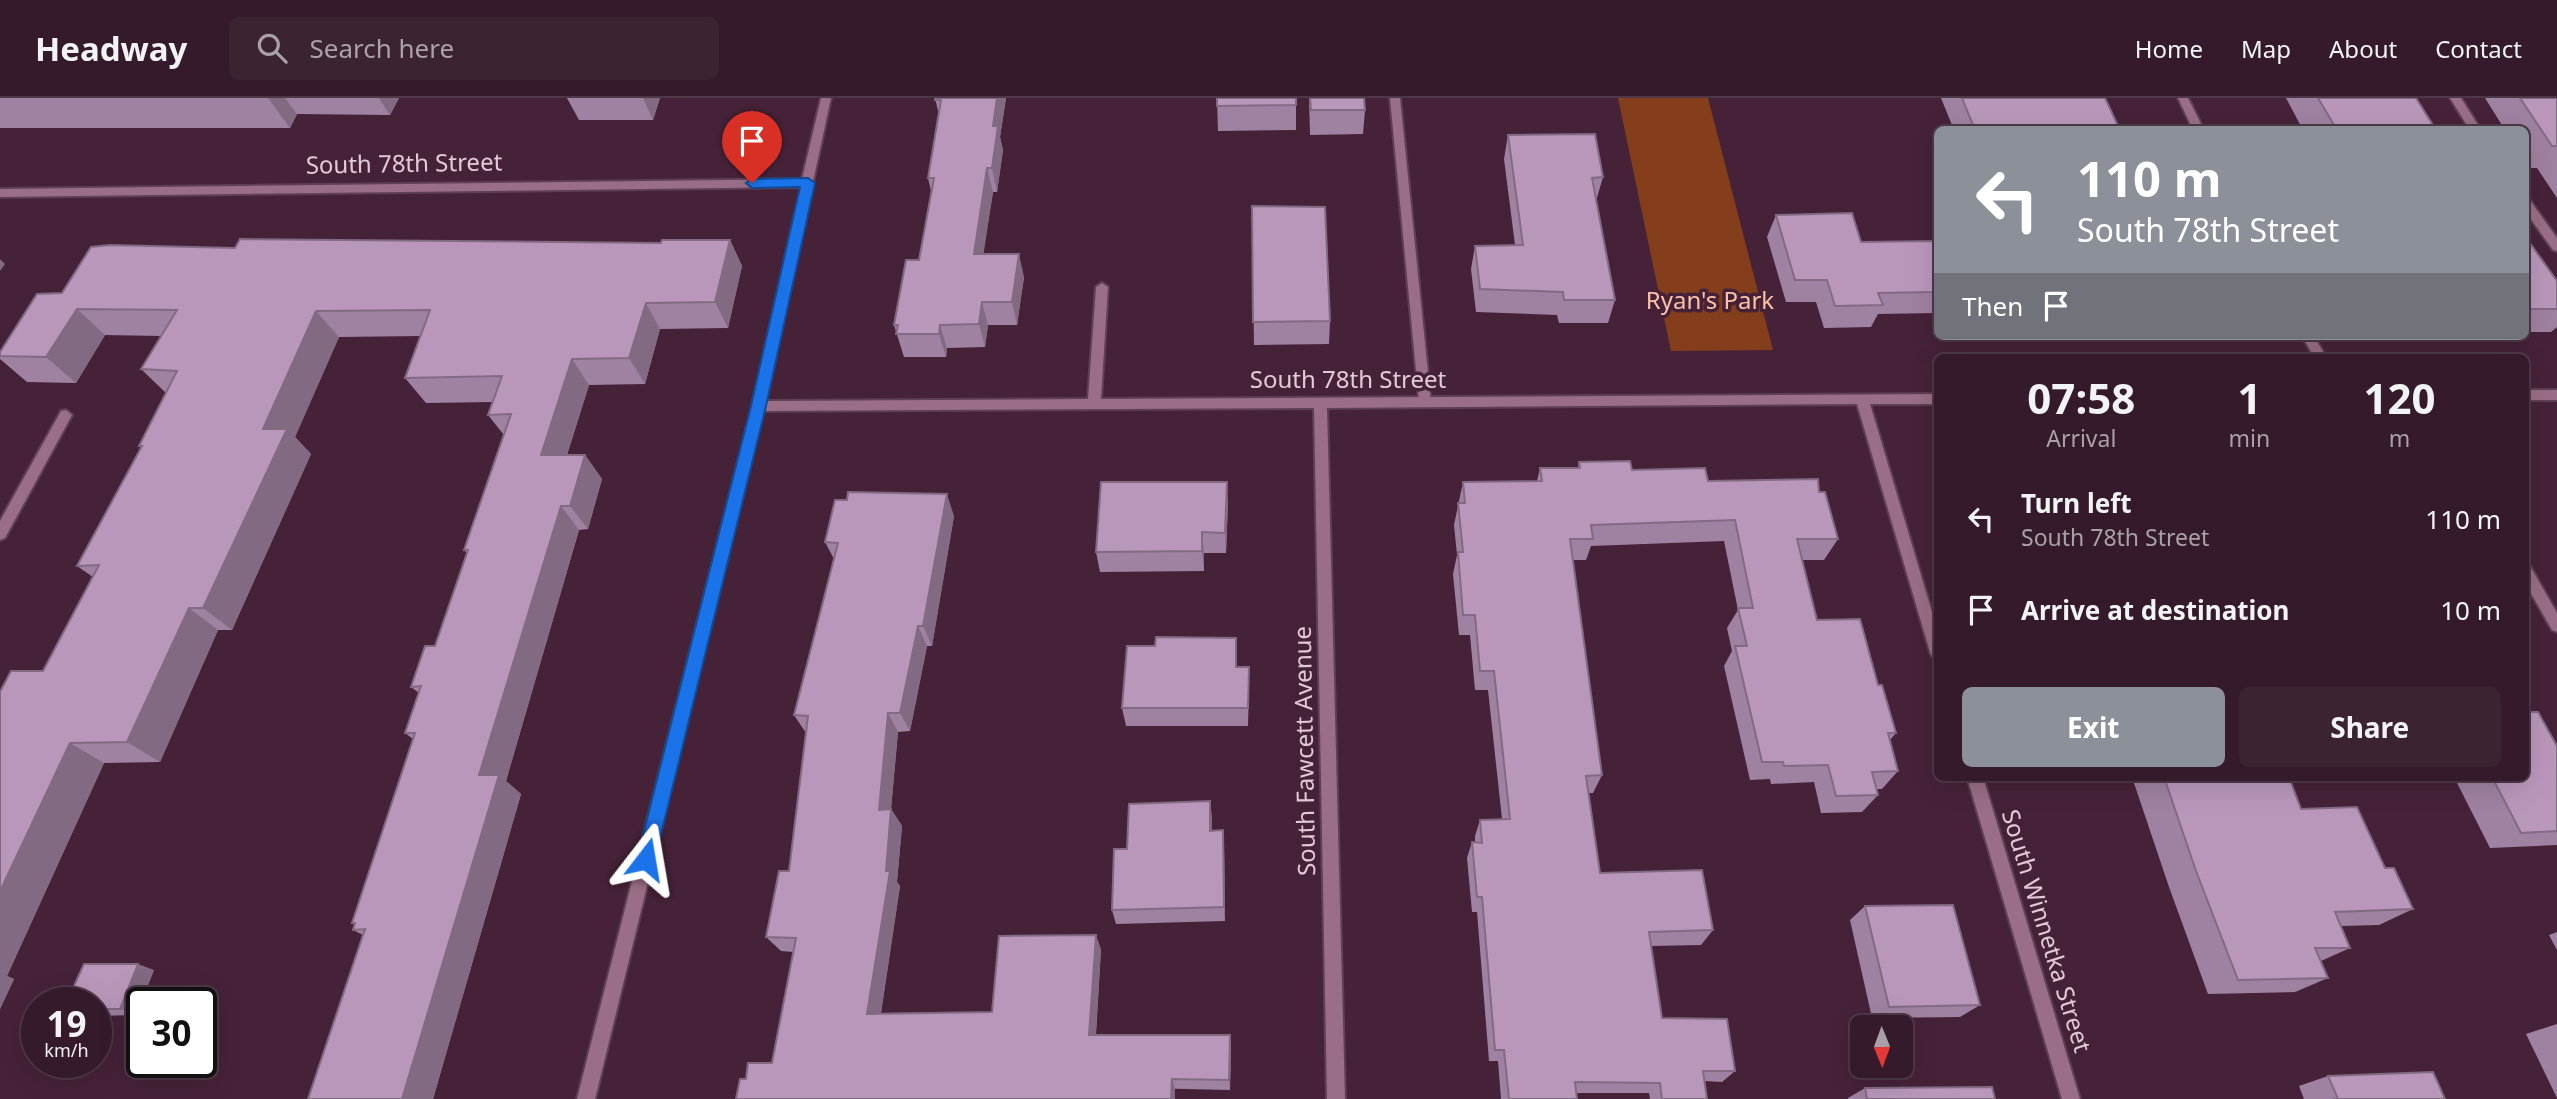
<!DOCTYPE html>
<html lang="en">
<head>
<meta charset="utf-8">
<style>
	body { margin:0; font-family:"Noto Sans",sans-serif; background:#3c2332; color:#f1f3f6; height:100vh; display:flex; flex-direction:column; font-size:26px; white-space:nowrap }
	* { box-sizing:border-box; margin:0 }
	p { font-size:23px; color:#a9a1a8 }
	.icon { flex:none; width:38px; height:38px; fill:none; stroke:currentColor; stroke-width:2; stroke-linecap:round; stroke-linejoin:round }
	.map { position:relative; flex:1; overflow:hidden }
	.sheet { position:absolute; left:1934px; top:256px; width:595px; height:427px; display:flex; flex-direction:column; background:#341a2a; border-radius:10px; box-shadow:0 7px 28px #0002,0 0 0 2px #4e3847 }
	.sheet>* { flex:none }
	.top-card { position:absolute; left:1934px; top:28px; width:595px; height:214px; border-radius:10px; box-shadow:0 7px 28px #0002,0 0 0 2px #4e3847; background:#8c9099; color:#fff; overflow:hidden }
	.needle { width:46px; rotate:179deg }
	.fabs { position:absolute; left:1850px; top:917px; display:grid; gap:14px }
	.fabs a { display:grid; place-items:center; width:63px; height:63px; border-radius:10px; background:#341a2a; box-shadow:0 7px 28px #0002,0 0 0 2px #4e3847; font-size:35px }
	.speed { position:absolute; left:21px; top:889px; display:flex; gap:14px; font-size:35px; font-weight:700; text-align:center }
	.speed>* { display:grid; place-content:center; width:91px; height:91px; border-radius:50%; background:#341a2a; box-shadow:0 7px 28px #0002,0 0 0 2px #4e3847; line-height:1 }
	.speed small { font-size:18px; font-weight:400 }
	.speed .limit { border:4px solid #111; border-radius:10px; background:#fff; color:#111 }
	.pin { position:absolute; display:grid; place-items:center; width:60px; height:60px; color:#fff; margin:-72px -30px; border-radius:50% 50% 50% 0; rotate:-45deg; box-shadow:0 0 7px #0007 }
	.pin .icon { rotate:45deg }
	.me { position:absolute; width:77px; margin:-38px; rotate:14deg; stroke-linejoin:round; filter:drop-shadow(0 0 5px #0008) }
	.turn { display:flex; align-items:center; gap:24px; height:147px; padding:0 28px; font-size:32px }
	.turn .icon { width:91px; height:91px; stroke-width:2.5 }
	.turn b { display:block; font-size:49px; line-height:60px }
	.then { display:flex; align-items:center; height:66px; padding:0 28px; background:#0003; gap:14px; font-size:26px }
	.eta { display:flex; justify-content:space-evenly; align-items:center; height:119px; text-align:center }
	.eta b { font-size:42px; font-weight:700; line-height:49px }
	.cta { display:flex; gap:14px; margin-top:auto; padding:14px 28px }
	.cta a { flex:1; height:80px; border-radius:10px; background:#8c9099; color:#fff; font-size:28px; font-weight:700; line-height:80px; text-align:center }
	.cta a+a { background:#3c2332; color:#f1f3f6 }
	ul { padding:0; list-style:none }
	li { display:flex; align-items:center; gap:21px; height:91px; padding:0 28px }
	li div { flex:1 }
	li b { display:block; font-size:26px }
	li em { font-style:normal }
	header { display:flex; align-items:center; gap:42px; box-sizing:border-box; height:98px; padding:0 35px; background:#341a2a; border-bottom:2px solid #4e3847 }
	header strong { font-size:33px }
	nav { display:flex; gap:38px; margin-inline-start:auto; font-size:24px }
	.search { width:490px; height:63px; background:#3c2332; display:flex; align-items:center; gap:18px; box-sizing:border-box; padding:0 24px; border-radius:10px; color:#a9a1a8; font-size:26px }
	.map>svg:first-child { display:block }
</style>
</head>
<body>
<header>
<strong>Headway</strong>
<div class="search"><svg class="icon" aria-label="search" viewBox="0 0 24 24"><circle cx="10" cy="10" r="6"/><path d="M15 15l6 6"/></svg>Search here</div>
<nav><a>Home</a><a>Map</a><a>About</a><a>Contact</a></nav>
</header>
<div class="map">
<svg width="2557" height="1001" viewBox="0 0 2557 1001">
	<rect width="100%" height="100%" fill="#462238"/>
	<path fill="#853e1c" d="M1618,0H1708L1773,252L1671,253Z"/>
	<g fill="none" stroke-linecap="round" stroke-linejoin="round">
		<defs>
			<path id="lane" d="M1390,0H1400L1431,304L1425,309L1419,304Z
				M2450,0H2461L2481,32H2470Z
				M2525,100L2529,101L2557,140V153L2553,152L2525,113Z"/>
			<path id="street" d="M821,0H831L766,303L1088,301L1096,189L1102,185L1108,189L1101,301L1937,296V306H1870L1937,531V560L1932,558L1930,554L1857,306L1327,310L1345,1001H1327L1314,310L763,313L595,1001H577L752,308L801,89L0,99V91L802,81Z
				M2178,0H2188L2204,32H2193Z
				M2302,238H2314L2326,259H2314Z
				M2525,292H2557V302H2525Z
				M66,312L72,317L5,440L0,442V423L61,313Z
				M2525,466L2530,468L2557,515V534L2552,532L2525,485Z
				M1967,679H1983L2080,1001H2062Z"/>
		</defs>
		<use href="#lane" stroke="#5e3f53" stroke-width="4"/>
		<use href="#street" stroke="#5e3f53" stroke-width="4"/>
		<use href="#lane" fill="#996e86" fill-rule="evenodd"/>
		<use href="#street" fill="#996e86" fill-rule="evenodd"/>
	</g>
	<path fill="#9f82a1" d="M0,0H399L390,17L297,16L290,30H0Z
		M567,0H660L653,22H579Z
		M935,0H1006L1000,39L1003,52L997,94H993L983,156L1024,179L1017,227H988L985,249L947,250L946,259H904L894,227L919,162L931,93L928,80L939,17Z
		M1217,0H1296V32L1218,33Z
		M1309,0H1364L1365,12L1363,36L1310,37Z
		M1941,0H2105L2120,32H1954Z
		M2286,0H2416L2436,32H2303Z
		M2485,0H2557V100L2537,70H2530L2525,62V32H2505Z
		M1508,37L1603,79L1596,103L1615,202L1608,225H1559L1557,217L1476,214L1471,171L1475,148L1515,147L1504,61Z
		M1252,108L1330,223L1329,246L1254,247Z
		M1776,117L1861,144L1937,143V215L1878,216L1871,229L1824,230L1816,204H1786L1767,139Z
		M2525,138L2557,183V229L2551,234H2525Z
		M730,142L742,168L728,230L660,231L645,286L589,287L567,357H585L602,381L588,431L579,432L506,683L521,696L433,1001H308L363,837L353,832L355,826L352,825L413,641L405,635L419,595L411,589L435,548L467,455L464,452L504,337L488,317L493,304L426,305L405,280L421,238L339,239L295,339L311,356L232,532H218L160,664L104,665L7,878L14,881L0,911V594L43,573L93,479L77,468L141,349L139,348L166,295L141,271L161,238L105,237L76,285L27,284L0,261V254L62,195L235,150L661,145Z
		M1579,364L1708,383L1819,394L1838,441L1824,462H1802L1817,522L1878,587L1896,635L1890,642L1898,673L1882,691H1876L1878,697L1862,714L1821,715L1814,684L1771,686L1770,681L1750,682L1724,568L1732,553L1727,530L1738,512L1724,443L1591,448L1586,462H1573L1602,677L1593,695H1588L1600,775L1713,832L1701,847L1651,848L1662,920L1735,973L1722,984L1704,983L1707,1001H1650L1649,995H1577V1001H1501L1498,963H1489L1477,814H1472L1467,760L1472,744L1475,745V738L1480,722L1502,721L1488,592H1475L1470,537H1459L1453,476L1457,457L1454,427L1463,384L1537,383L1540,370H1578Z
		M1228,405L1226,455H1204V473L1100,474L1096,454Z
		M954,418L932,548H927L910,633L898,634L891,711L902,728L897,784L900,788L881,915L992,914L1101,851L1096,937L1231,948L1230,992L746,981L772,965L794,854L781,853L766,839L789,773L806,635L794,617L834,461L825,444Z
		M1237,559V569L1249,588L1248,628H1126L1122,610Z
		M2557,648V747L2490,750L2454,679H2525Z
		M2132,679H2289L2301,711L2385,770L2413,811L2379,827L2341,828L2350,850L2321,863L2328,880L2295,894L2208,896L2169,789Z
		M1212,719V733L1224,748L1225,823L1116,826L1112,812L1127,751Z
		M1865,808L1980,907L1960,919L1872,920L1850,822Z
		M2557,834V852L2549,837Z
		M154,872L136,917L96,918V905Z
		M2557,926V1000L2526,936Z
		M2328,978L2445,1001H2304L2299,988Z
		M1865,990L1995,1001H1848V1000Z"/>
	<path fill="#826a83" d="M268,0H285L297,16L290,30Z
		M379,0H399L390,17Z
		M643,0H660L653,22Z
		M997,0H1006L1000,39L1003,52L997,94L992,70L993,28Z
		M987,70L993,94L980,179L974,156Z
		M730,142L742,168L728,230L715,204Z
		M1019,156L1024,179L1017,227L1012,204Z
		M0,161L5,166L0,173Z
		M982,204L988,227L985,249L979,226Z
		M646,205L660,231L645,286L629,260Z
		M77,211L105,237L76,285L46,259Z
		M316,213L339,239L295,339L311,356L232,532L203,510L263,331Z
		M940,227L947,250L946,259L939,236Z
		M572,261L589,287L559,382L541,357Z
		M585,357L602,381L588,431L570,408Z
		M1227,384L1228,405L1226,455L1225,435Z
		M947,396L954,418L932,548L923,528Z
		M561,408L579,432L506,683L521,696L433,1001H402L479,677Z
		M1202,434L1204,455V473L1202,453Z
		M189,510L218,532L160,664L127,644Z
		M918,528L927,548L910,633L900,615Z
		M888,615L898,634L891,711L902,728L897,784L900,788L879,928L867,916L886,773L879,712Z
		M70,645L104,665L7,878L14,881L0,911V793Z
		M1210,703L1212,719V748L1210,733Z
		M1223,732L1224,748L1225,823L1224,809Z
		M1096,837L1101,851L1095,949L1089,937Z
		M138,866L154,872L136,917L120,911Z
		M1230,937L1231,948L1230,992L1229,982Z
		M1172,981L1175,991V1001H1171Z"/>
	<path fill="#b997bb" stroke="#826a83" stroke-width="2" d="M935,0H997L993,28H998L992,70H987L974,156H1019L1012,204H982L979,226L940,227L939,236H896L898,227H894L906,162H919L934,80H928L941,2H935Z
		M1217,0H1296V7L1217,8Z
		M1310,0H1364L1365,12H1311Z
		M1962,0H2105L2120,32H1975Z
		M2318,0H2416L2436,32H2337Z
		M2520,0H2557V48H2552Z
		M1595,36L1603,79L1592,80L1615,202H1564L1563,194L1480,191L1475,148L1523,147L1508,37Z
		M1252,108L1325,109L1330,223L1253,224Z
		M1852,115L1861,144L1937,143V194L1878,195L1883,207L1835,208L1827,182H1795L1776,117Z
		M2525,138L2557,183V211H2525Z
		M240,141L661,145L662,142H730L715,204L646,205L629,260L572,261L541,357H585L570,408H561L479,677H499L402,1001H308L365,831L353,832L355,825H352L415,635H405L421,588L411,589L425,548H435L468,452H464L511,316L488,317L502,278L405,280L430,212L316,213L263,331H287L203,510H189L127,644L70,645L0,793V594L11,573H43L99,467L77,468L142,348H139L177,273L141,271L177,212L77,211L46,259L0,258V254L37,196L62,195L91,149L110,147L235,150Z
		M1630,363L1632,372L1705,370L1708,383L1818,381L1819,394H1825L1838,441H1797L1817,522L1860,521L1878,587H1882L1896,635H1888L1898,673L1872,674L1878,697L1836,698L1828,667L1784,668L1783,664H1762L1735,548H1747L1738,510H1753L1735,422L1591,427L1593,441H1570L1602,677L1586,678L1600,775L1702,772L1713,832L1649,834L1662,920L1727,921L1735,973H1703L1707,1001H1662L1660,985L1575,984L1577,1001H1509L1504,952H1495L1482,799H1477L1472,744L1482,745L1480,722L1510,721L1494,573H1480L1475,517H1463L1458,454H1463L1458,405H1465L1463,384L1542,383L1540,370H1580L1579,364Z
		M1101,384H1227L1225,435L1202,434V453L1096,454Z
		M848,394L947,396L923,528H918L900,615H888L879,712L891,711L886,773H890L867,916L992,914L999,838L1096,837L1089,937H1230L1229,982L1172,981L1171,1001H736L740,981H746L748,965H772L796,840L766,839L779,773H789L808,618L794,617L838,445L825,444L835,402H847Z
		M1156,539L1236,540V569H1249L1248,610H1122L1127,548H1155Z
		M2525,614H2538L2557,648V733L2521,735L2492,679H2525Z
		M2164,679H2289L2301,711L2357,709L2385,770H2394L2413,811L2335,814L2350,850H2315L2328,880L2238,882L2196,773Z
		M1210,703V733L1223,732L1224,809L1112,812L1114,751H1127L1129,706Z
		M1953,807L1980,907L1889,909L1865,808Z
		M84,866H138L120,911H96V905H66Z
		M2433,974L2445,1001H2333H2338L2328,978Z
		M1992,989L1995,1001H1867L1865,990Z"/>
	<path fill="#1a73e8" stroke="#114b97" stroke-width="2" d="M808,80L815,85L766,308L655,761L652,767L646,770L640,767L637,761L751,308L800,89L752,90L746,85L752,81Z"/>
	<g text-anchor="middle" stroke-width="7" stroke-linejoin="round" paint-order="stroke">
		<g font-size="24" fill="#e2c9d7" stroke="#462238">
			<text transform="translate(404 66) rotate(-1)" y="8">South 78th Street</text>
			<text x="1348" y="290">South 78th Street</text>
			<text transform="translate(1305 653) rotate(-91)" y="8">South Fawcett Avenue</text>
			<text transform="translate(2046 833) rotate(73)" y="8">South Winnetka Street</text>
		</g>
		<g font-size="24" fill="#fdc1a8" stroke="#462238">
			<text x="1710" y="211">Ryan's Park</text>
		</g>
	</g>
</svg>
<div class="fabs">
<a><svg class="needle" viewBox="-14 -14 28 28"><path d="M0-13l5 13h-10z" fill="#e53935"/><path d="M0 13l5-13h-10z" fill="#a9a1a8"/></svg></a>
</div>
<div class="speed"><div>19<small>km/h</small></div><div class="limit">30</div></div>
<div class="pin" style="left:752px;top:85px;background:#d93025"><svg class="icon" aria-label="arrive" viewBox="0 0 24 24"><path d="M6 21V4h12l-3 4 3 4H6"/></svg></div>
<svg class="me" style="left:646px;top:761px" viewBox="-20 -20 40 40"><path d="M0-17L14 15 0 8-14 15z" fill="#1a73e8" stroke="#fff" stroke-width="4"/></svg>
<div class="top-card">
<div class="turn"><svg class="icon" aria-label="left" viewBox="0 0 24 24"><path d="M17 20v-9H6M10 6l-5 5 5 5"/></svg><div><b>110 m</b>South 78th Street</div></div>
<div class="then">Then<svg class="icon" aria-label="arrive" viewBox="0 0 24 24"><path d="M6 21V4h12l-3 4 3 4H6"/></svg></div>
</div>
<section class="sheet">
<div class="eta">
<div><b>07:58</b><p>Arrival</p></div>
<div><b>1</b><p>min</p></div>
<div><b>120</b><p>m</p></div>
</div>
<ul>
<li><svg class="icon" aria-label="left" viewBox="0 0 24 24"><path d="M17 20v-9H6M10 6l-5 5 5 5"/></svg><div><b>Turn left</b><p>South 78th Street</p></div><em>110 m</em></li>
<li><svg class="icon" aria-label="arrive" viewBox="0 0 24 24"><path d="M6 21V4h12l-3 4 3 4H6"/></svg><div><b>Arrive at destination</b></div><em>10 m</em></li>
</ul>
<div class="cta"><a>Exit</a><a>Share</a></div>
</section>
</div>
</body>
</html>
